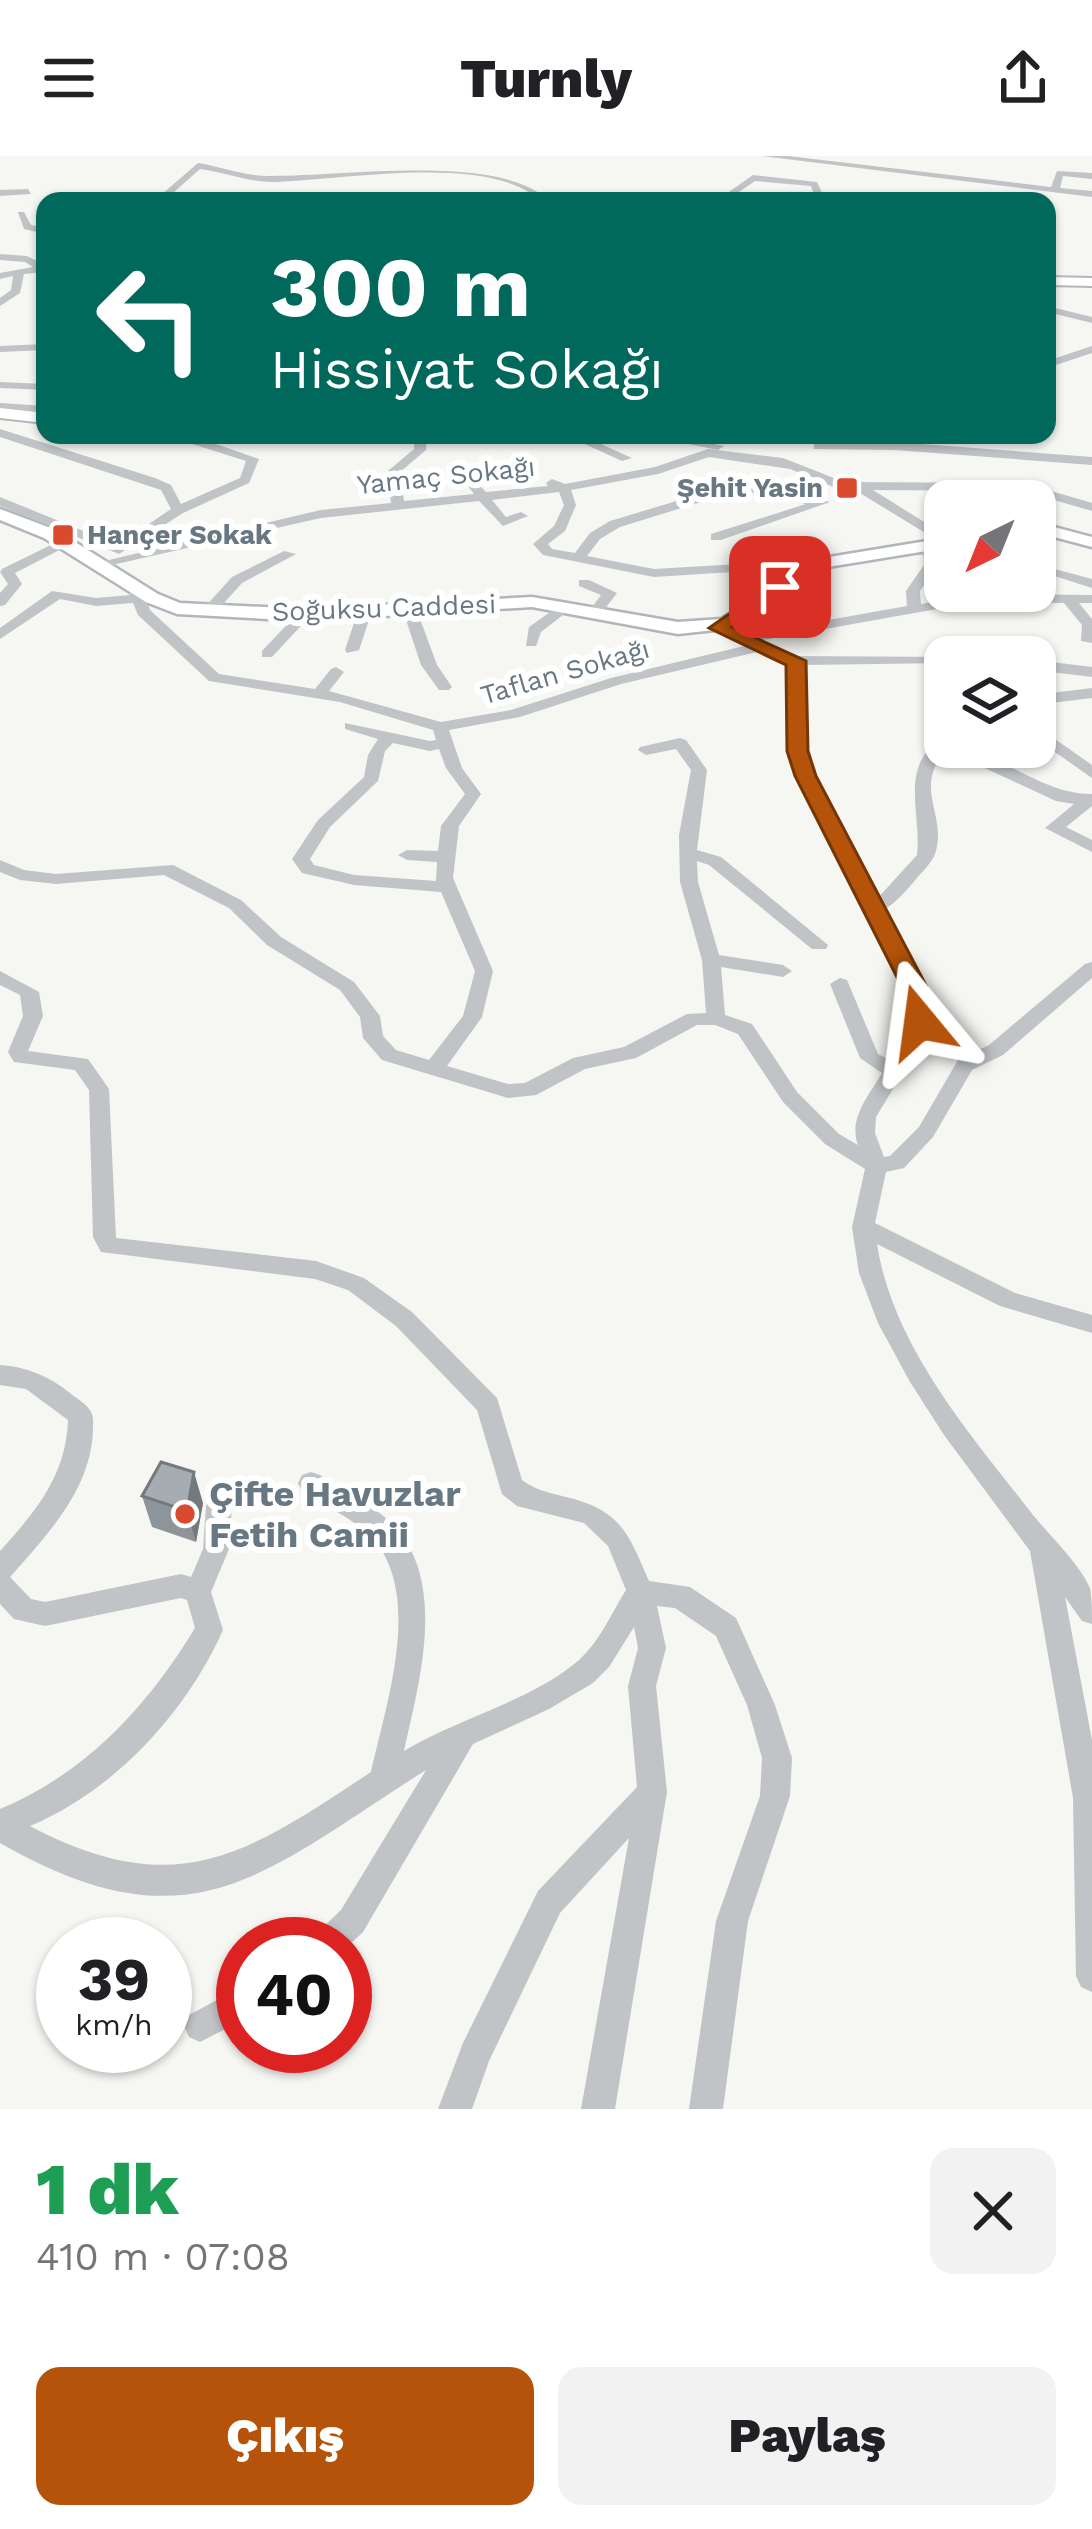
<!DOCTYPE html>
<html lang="tr">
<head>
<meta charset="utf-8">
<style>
	body { margin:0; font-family:"Work Sans",sans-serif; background:#f2f2f2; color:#202124; height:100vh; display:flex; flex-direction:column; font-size:45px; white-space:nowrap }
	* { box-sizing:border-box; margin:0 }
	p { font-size:39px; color:#757577 }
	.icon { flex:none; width:66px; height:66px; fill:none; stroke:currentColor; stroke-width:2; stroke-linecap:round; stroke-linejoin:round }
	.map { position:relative; height:1953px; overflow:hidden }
	.panel { display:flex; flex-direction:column; background:#fff; flex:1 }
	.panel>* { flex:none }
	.hud { position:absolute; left:36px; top:36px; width:1020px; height:252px; border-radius:24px; box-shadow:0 3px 9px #0004; background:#00695c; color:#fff; overflow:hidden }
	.needle { width:78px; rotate:223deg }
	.controls { position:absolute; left:924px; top:324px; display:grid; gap:24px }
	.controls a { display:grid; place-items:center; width:132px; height:132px; border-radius:24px; background:#fff; box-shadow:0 3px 9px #0004; font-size:60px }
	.speed { position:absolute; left:36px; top:1761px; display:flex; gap:24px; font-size:60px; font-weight:700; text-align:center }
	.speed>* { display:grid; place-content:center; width:156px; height:156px; border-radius:50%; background:#fff; box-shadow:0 3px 9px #0004; line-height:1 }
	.speed small { font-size:30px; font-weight:400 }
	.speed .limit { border:18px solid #d22; background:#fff; color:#111 }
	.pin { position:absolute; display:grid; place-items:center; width:102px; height:102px; color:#fff; margin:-51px; border-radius:24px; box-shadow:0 6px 18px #0006 }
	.me { position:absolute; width:132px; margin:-66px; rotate:344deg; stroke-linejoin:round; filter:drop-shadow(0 0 9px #0008) }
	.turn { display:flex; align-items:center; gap:42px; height:252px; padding:0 36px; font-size:54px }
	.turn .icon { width:156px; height:156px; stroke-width:2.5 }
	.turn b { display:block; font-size:84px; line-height:102px }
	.round { display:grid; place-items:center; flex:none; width:126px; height:126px; border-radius:24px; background:#f2f2f2 }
	.headline { display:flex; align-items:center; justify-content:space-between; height:204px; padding:0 36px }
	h1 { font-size:72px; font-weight:800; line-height:90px; color:#1e9e55 }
	.action { display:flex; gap:24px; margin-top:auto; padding:24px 36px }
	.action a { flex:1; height:138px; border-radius:24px; background:#b45309; color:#fff; font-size:48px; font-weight:800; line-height:138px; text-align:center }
	.action a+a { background:#f2f2f2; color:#202124 }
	header { display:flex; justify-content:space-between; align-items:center; height:156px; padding:0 36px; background:#fff; font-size:54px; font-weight:800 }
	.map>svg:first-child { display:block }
</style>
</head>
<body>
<header><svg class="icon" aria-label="menu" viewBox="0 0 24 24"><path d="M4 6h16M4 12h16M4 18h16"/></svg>Turnly<svg class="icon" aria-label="share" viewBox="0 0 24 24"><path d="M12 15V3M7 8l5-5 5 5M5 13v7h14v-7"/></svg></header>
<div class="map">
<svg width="1092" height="1953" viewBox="0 0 1092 1953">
	<rect width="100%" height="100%" fill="#f6f6f3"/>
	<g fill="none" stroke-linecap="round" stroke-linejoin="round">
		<defs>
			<path id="major" d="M0,353L56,374L158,438L180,447L304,453L532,441L678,466L721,463L817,403L945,382V392L828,411L733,472L678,478L532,451L304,465L177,458L146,446L44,382L0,364Z
				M1035,366L1092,381V391L1035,376Z"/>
			<path id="highway" d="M1047,121L1092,122V130L1047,129Z
				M0,252L45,257V267L0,262Z"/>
		</defs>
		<use href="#major" stroke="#b1b6ba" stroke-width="5"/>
		<use href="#highway" stroke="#b3b7ba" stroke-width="4"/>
		<path fill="#c0c4c7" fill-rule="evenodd" d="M762,0H788L1051,31L1057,15L1092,17V23L1063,20L1060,32L1092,35V41Z
			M198,7C223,11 247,21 272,20C342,20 484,0 539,37L532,45H522L530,37C473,0 341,24 273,26C248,26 224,16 200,13L164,45H154Z
			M753,19L817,26L826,45H816L811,30L755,25L739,36L767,45L734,40L727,45H716Z
			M28,33L31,38L0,40V34Z
			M433,37L460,45H374L379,42Z
			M311,42H363L368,45H306Z
			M18,56H24L31,69L45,72V78L24,73Z
			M0,98L27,100L45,109V116L24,118L20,137L0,150V142L11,134L13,120L0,123V117L33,111L25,106L0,104Z
			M1047,105L1054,106L1056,108L1047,111Z
			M1047,150L1092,161V167L1047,156Z
			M45,188V194L0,196V190Z
			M1092,190V197L1047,212V205Z
			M0,226L45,228V234L0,232Z
			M0,247L45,250V258L0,255Z
			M0,273L155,322L171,329L181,348L240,322L246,305L186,286L71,283L65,279H190L259,303L249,327L183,357L119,398L0,350V341L118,389L171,353L161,334L0,281Z
			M415,279H427L426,294L400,316L404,345L474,338L468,330L470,327L500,308L506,312L481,331L486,336L548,330L546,327L552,323L565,328L655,311L708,293L783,302L844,326L1024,327L1092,347V355L1023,335L873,334L945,379V389L855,334L838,333L790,313L709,301L658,318L571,334L576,349L565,375L548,388L552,393L575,397L590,377L610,365L740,326L830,346L721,384H711V378L806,348L740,334L620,371L600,383L587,400L654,413L823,403L830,407L828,410L654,421L543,399L533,388L554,370L564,349L559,336L492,344L506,361L521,356L528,360L503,370L479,345L321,362L103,411L96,407L321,354L391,347L388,315L414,293Z
			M565,279H581L632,302L622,305Z
			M644,279H672L724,290L718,294Z
			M818,286H895L1092,301V309L895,294L814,293V287Z
			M61,384L73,387L15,417L22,428L5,449L0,450V437L8,428L0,416L2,413Z
			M927,389L932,390L940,406L920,435L921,448L976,438L1092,439V447H1079L1092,463V487L1081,485L1082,469L1064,447L976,446L758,485L790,500L951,501H945V507L804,509L806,595L813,620L876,744L917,699C922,657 897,607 945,581V591C997,591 1039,639 1092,638V650L1066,671L1092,684V696L1045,672L1074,648L1056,645L946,594C912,633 948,659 935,698C932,706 923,715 917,722C906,735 897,746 882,755L932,853L927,877L876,961L875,977L884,1001L890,1000L919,971L958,904L989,889L1085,808L1092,806V822L1003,899L972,914L933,981L904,1012L886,1016L875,1067L1015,1137L1092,1159V1177L1000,1150L877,1088C893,1191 971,1279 1033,1359C1051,1381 1078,1406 1090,1432C1092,1442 1092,1457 1092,1468L1082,1465L1065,1441L1092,1584V1836L1081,1831L1076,1820L1073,1642L1030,1395L944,1279L910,1226L878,1167L859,1117L852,1071L865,1013L825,988L783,946L738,878L715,869H697L636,902L585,913L536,939L508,942L382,904L363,882L360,861L340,834L267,789L229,752L164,719L56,728L20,724L0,716V704L24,714L56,718L173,709L241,744L281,781L354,826L380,860L383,880L396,894L429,904L463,860L475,815L441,736L354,729L302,717L292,703L318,664L364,621L368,599L378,583L345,573V567L430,585L436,584L433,574L340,546L209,525L138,459L133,447L96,450L60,443L0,483V472L52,435L96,442L130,439L128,432L135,428L142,432L150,454L219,518L315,533L331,513L336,511L344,516L329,535L441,566L511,554L611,522L744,490L713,475V469H723L744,479L907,450L906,435L926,406L920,393ZM757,496L789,509L790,595L797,620L912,853L907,877L890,904L878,898L847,824L840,822L830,828L860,902L882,917C869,940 848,962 858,989L839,978L797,936L752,868L725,859L721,811L783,821L792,815L783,809L719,799L698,726L697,705L709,709L812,793H826L828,789L721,701L697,694L707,614L686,584L680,582L640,591L638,594L646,599L676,593L691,614L679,679L680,726L702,804L706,857L687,858L624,891L573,902L525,927L508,928L447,910L482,861L493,815L453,722L459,670L481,638L462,612L449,574L520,561L621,528ZM393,587L430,595L439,593L446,612L465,638L441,670L438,695L407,694L398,699L407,704L437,706L436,725L354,719L314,709L310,703L330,671L378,625L385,595Z
			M284,395L296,398L242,427L214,458H204V452L232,421Z
			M1036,408L1092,423V432L1036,414Z
			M579,424H589L617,437L598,462L586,459L601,439L579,430Z
			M409,448L416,452L437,509L452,531L449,534H439L421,509L402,452Z
			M560,449L572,452L541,476L536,490H526L529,471Z
			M364,454L371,458L359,494L347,497L345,494L357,458Z
			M299,456L311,459L272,501H262V495Z
			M1035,504L1092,511V521L1035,514Z
			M1092,532V542L1035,549V539Z
			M1035,569L1092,609V622L1035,582Z
			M0,815L39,836L43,860L28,895L88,903L109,933L116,1082L316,1105L364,1122L412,1156L497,1242L522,1324C535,1334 550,1337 566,1341C621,1354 628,1377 649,1425L690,1431L736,1462L775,1549L792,1602L790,1640L748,1765L723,1953H689L716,1765L760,1640L762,1602L747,1549L716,1480L675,1452L657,1450L666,1492L656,1530L667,1636L615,1953H581L629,1682L560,1757L489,1905L472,1953H438L463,1887L538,1735L637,1631L628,1530L638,1492L634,1471L609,1511L593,1527L549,1553L473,1588L363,1776L345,1793V1788H312L317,1777L341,1754L426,1614C263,1717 192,1797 0,1687V1653C86,1617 147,1551 195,1472L187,1444L181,1442L45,1470L14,1463L0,1448V1395C36,1355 66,1320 68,1264L26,1233L0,1229V1209C27,1211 49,1220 70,1237C76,1242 87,1248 91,1256C94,1261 93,1268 93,1274C91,1334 47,1379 10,1421L31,1443L45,1446L181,1418L191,1421L203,1393L206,1350L210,1342L219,1339L228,1342L232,1350L229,1393L211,1436L223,1474C186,1557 114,1635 30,1670C176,1747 246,1699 371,1616C385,1552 421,1448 378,1389C360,1365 326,1351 302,1335L298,1327L302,1319L311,1316L320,1319C343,1335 371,1347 391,1367C449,1424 419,1526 404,1595C458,1562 532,1545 579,1504C600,1485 611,1458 626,1434L608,1390L584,1367L517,1350L502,1338L477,1254L396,1170L348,1134L315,1123L101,1096L93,1081L89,934L75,914L14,906L8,896L23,860L20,839L0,829Z
			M243,1830V1864L200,1886L189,1881L184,1870L189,1859Z"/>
		<use href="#major" fill="#fff" fill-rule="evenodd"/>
		<use href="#highway" fill="#fff" fill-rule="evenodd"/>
	</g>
	<path fill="#8e959a" d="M142,1340L203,1347L196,1386L152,1371Z"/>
	<path fill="#74797d" d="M194,1316L203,1347L196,1386L187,1355Z"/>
	<path fill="#a5adb3" stroke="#74797d" stroke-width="3" d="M161,1306L194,1316L187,1355L142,1340Z"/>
	<path fill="#b45309" stroke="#753606" stroke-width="3" d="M774,427L789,431L732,471L806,505L808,595L816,620L929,835V872H911L904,835L795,620L787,595L786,509L709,472Z"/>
	<g fill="#db492e" stroke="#fff" stroke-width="4.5">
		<rect x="835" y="320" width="24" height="24" rx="6"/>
		<rect x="51" y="367" width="24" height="24" rx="6"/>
		<circle cx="185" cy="1358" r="12"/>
	</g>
	<g text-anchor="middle" stroke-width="12" stroke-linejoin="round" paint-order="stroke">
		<g font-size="27" fill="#677883" stroke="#fff">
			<text transform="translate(446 320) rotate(-6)" y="9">Yamaç Sokağı</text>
			<text transform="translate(384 452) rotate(-2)" y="9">Soğuksu Caddesi</text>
			<text transform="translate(565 516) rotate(-16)" y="9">Taflan Sokağı</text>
		</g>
		<g font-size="27" font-weight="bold" fill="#677883" stroke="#fff" text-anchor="end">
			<text x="823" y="341">Şehit Yasin</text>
			<text x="87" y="388" text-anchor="start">Hançer Sokak</text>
		</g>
		<g font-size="36" font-weight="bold" fill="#677883" stroke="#fff" text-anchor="start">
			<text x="209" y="1350">Çifte Havuzlar<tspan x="209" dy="41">Fetih Camii</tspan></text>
		</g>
	</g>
</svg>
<div class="controls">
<a><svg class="needle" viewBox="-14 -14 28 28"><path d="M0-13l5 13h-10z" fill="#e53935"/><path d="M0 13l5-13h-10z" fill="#757577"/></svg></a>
<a><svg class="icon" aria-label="layers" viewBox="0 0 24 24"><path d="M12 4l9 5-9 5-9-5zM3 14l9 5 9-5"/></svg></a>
</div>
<div class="speed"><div>39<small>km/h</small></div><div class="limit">40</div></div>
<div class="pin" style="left:780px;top:431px;background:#d93025"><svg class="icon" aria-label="arrive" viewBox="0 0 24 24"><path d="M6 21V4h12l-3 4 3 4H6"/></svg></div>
<svg class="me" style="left:920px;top:866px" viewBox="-20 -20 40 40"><path d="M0-17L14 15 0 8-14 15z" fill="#b45309" stroke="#fff" stroke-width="4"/></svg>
<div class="hud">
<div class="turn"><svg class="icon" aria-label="left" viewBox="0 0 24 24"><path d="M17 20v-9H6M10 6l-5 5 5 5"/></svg><div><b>300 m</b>Hissiyat Sokağı</div></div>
</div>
</div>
<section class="panel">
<div class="headline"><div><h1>1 dk</h1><p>410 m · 07:08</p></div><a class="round"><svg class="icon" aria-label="close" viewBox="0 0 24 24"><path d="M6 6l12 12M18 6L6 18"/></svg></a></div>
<div class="action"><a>Çıkış</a><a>Paylaş</a></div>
</section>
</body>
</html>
